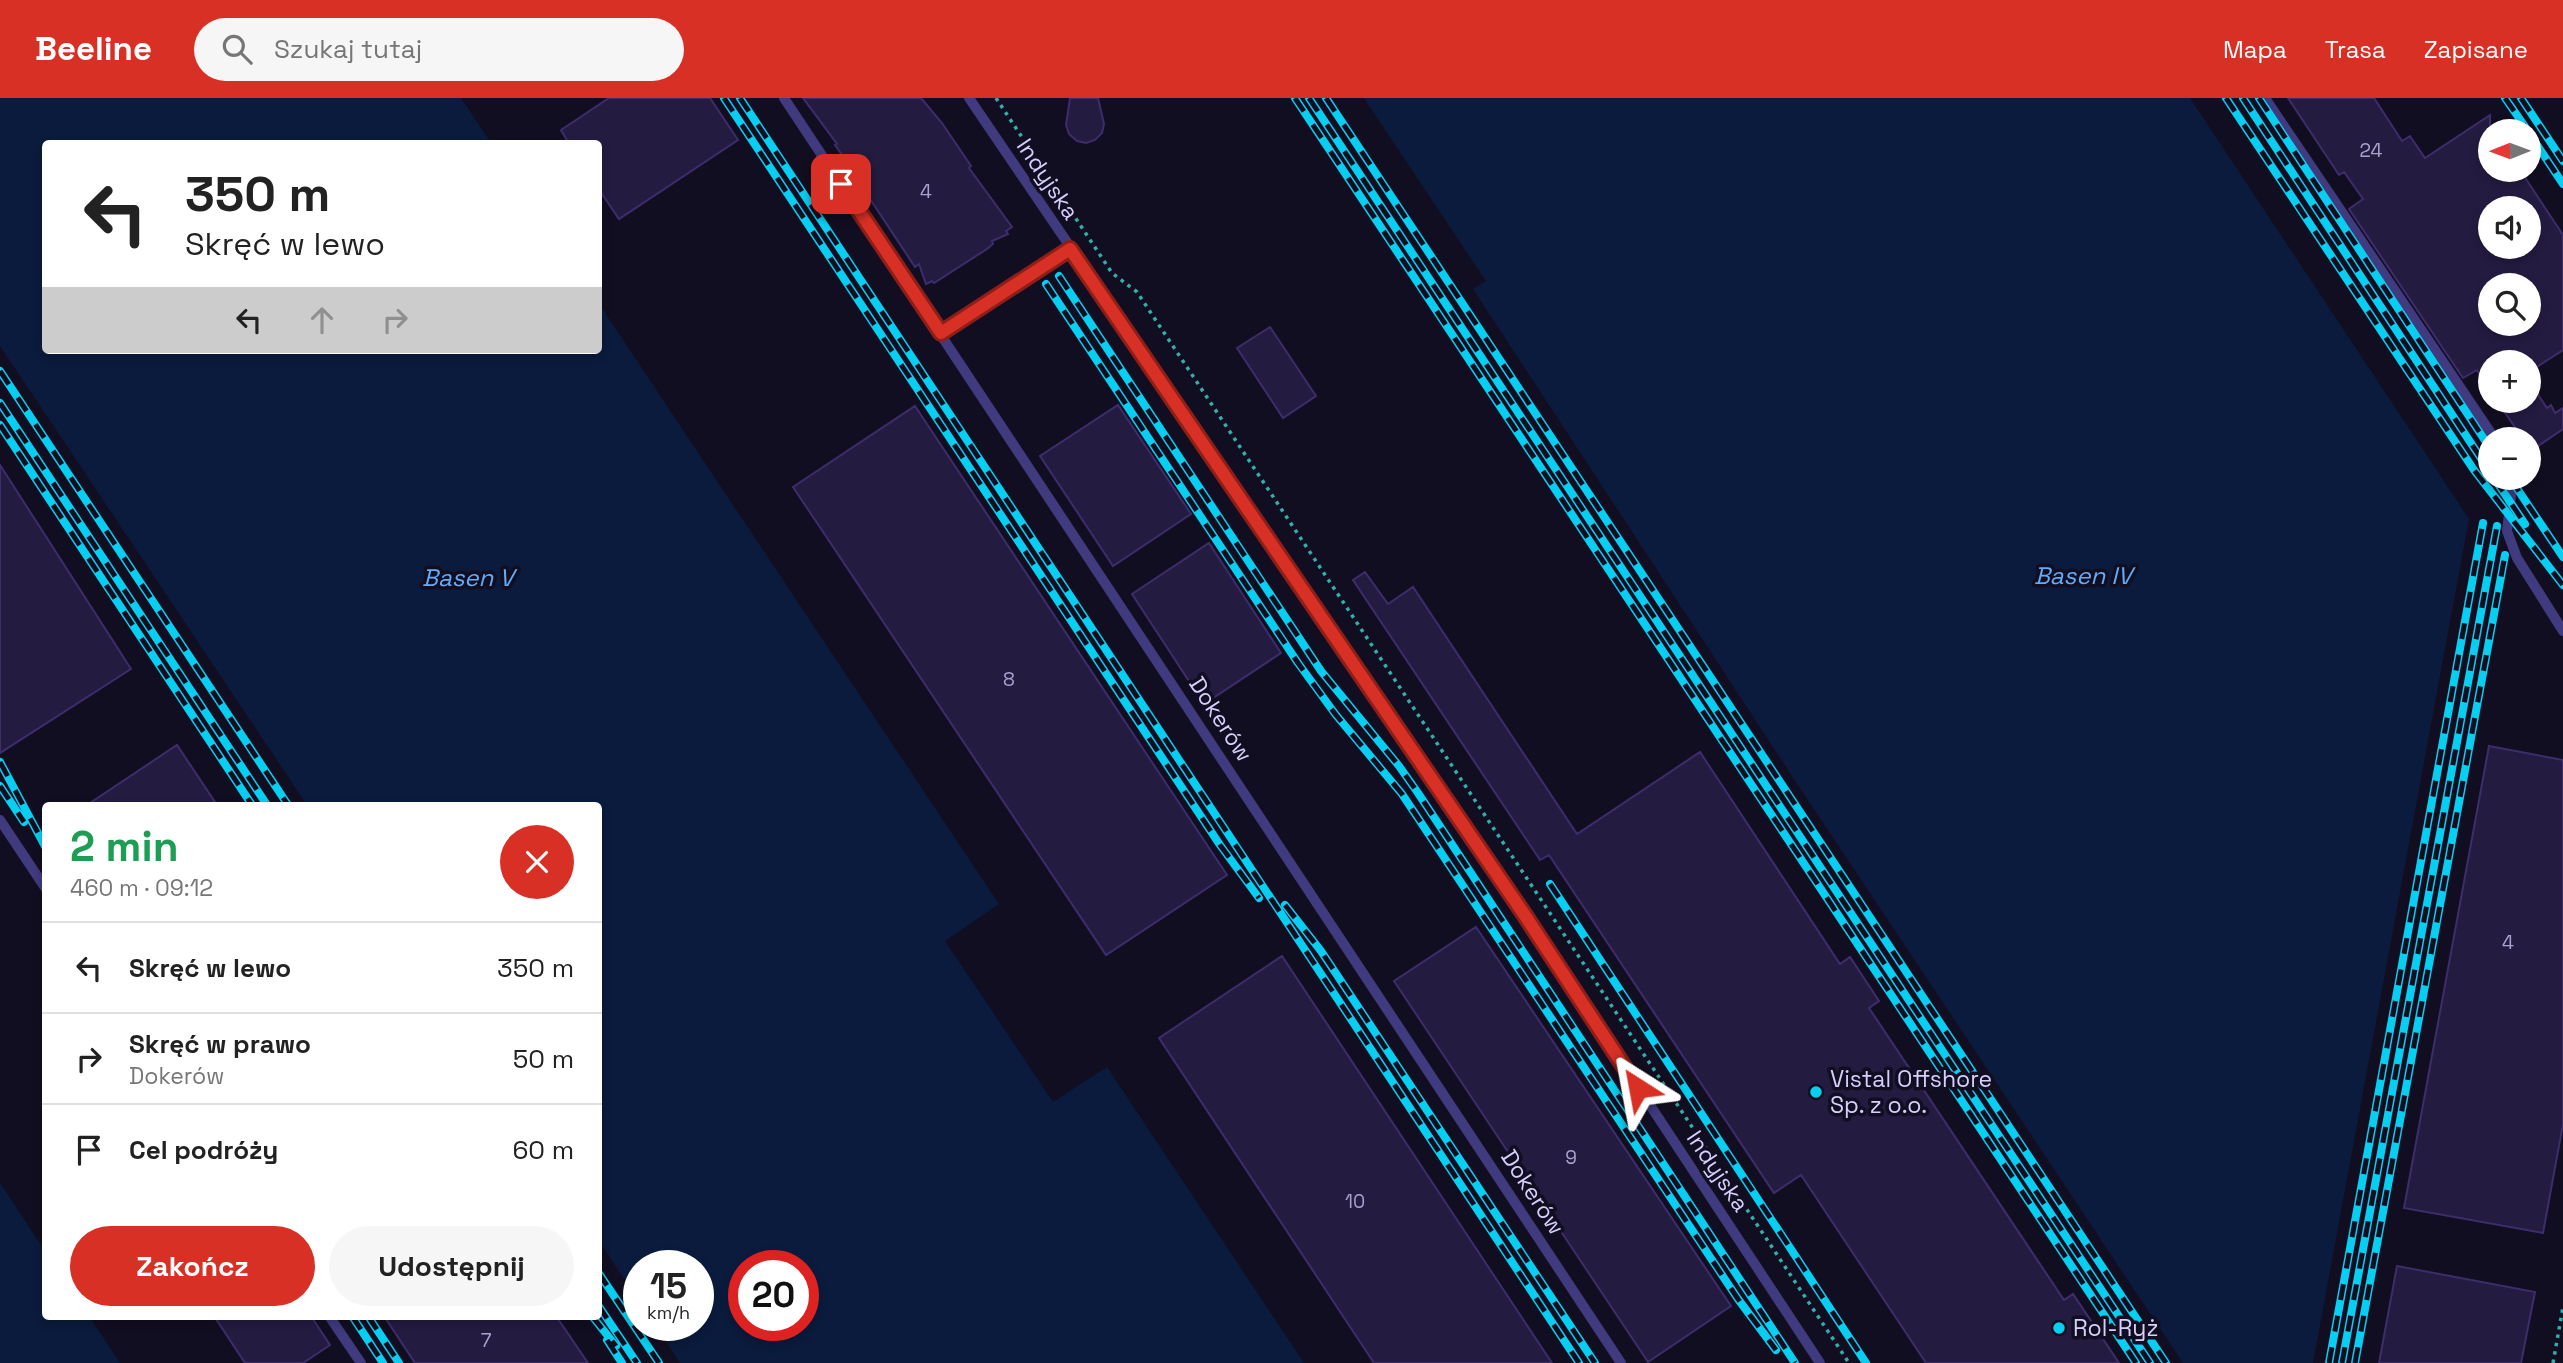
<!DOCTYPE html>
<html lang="pl">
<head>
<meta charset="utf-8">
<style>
	body { margin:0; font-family:"Space Grotesk",sans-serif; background:#f6f6f6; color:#222; height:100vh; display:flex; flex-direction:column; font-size:26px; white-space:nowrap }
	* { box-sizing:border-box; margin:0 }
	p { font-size:23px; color:#767676 }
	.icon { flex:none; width:38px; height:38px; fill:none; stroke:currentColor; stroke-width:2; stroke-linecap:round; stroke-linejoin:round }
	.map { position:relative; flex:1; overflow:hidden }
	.sheet { position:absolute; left:42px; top:704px; width:560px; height:518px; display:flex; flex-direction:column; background:#fff; border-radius:7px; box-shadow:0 4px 10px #0003 }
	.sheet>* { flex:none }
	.hud { position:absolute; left:42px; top:42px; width:560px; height:214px; border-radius:7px; box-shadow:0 4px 10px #0003; background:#fff; color:#222; overflow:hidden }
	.needle { width:46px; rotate:269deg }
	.controls { position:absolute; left:2478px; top:21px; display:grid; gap:14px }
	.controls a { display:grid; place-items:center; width:63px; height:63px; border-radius:50%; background:#fff; box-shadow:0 4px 10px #0003; font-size:35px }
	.speed { position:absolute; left:623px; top:1152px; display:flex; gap:14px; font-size:35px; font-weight:700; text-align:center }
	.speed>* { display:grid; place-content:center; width:91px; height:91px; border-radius:50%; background:#fff; box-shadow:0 4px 10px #0003; line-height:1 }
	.speed small { font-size:18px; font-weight:400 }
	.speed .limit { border:10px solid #d22; background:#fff; color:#111 }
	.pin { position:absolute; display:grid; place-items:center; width:60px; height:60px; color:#fff; margin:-30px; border-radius:14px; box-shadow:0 4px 10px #0006 }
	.me { position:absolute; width:77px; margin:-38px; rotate:326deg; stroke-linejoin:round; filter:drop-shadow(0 0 5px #0008) }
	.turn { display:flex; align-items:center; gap:24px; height:147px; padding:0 28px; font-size:32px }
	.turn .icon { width:91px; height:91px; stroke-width:2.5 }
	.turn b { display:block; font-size:49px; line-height:60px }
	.lanes { display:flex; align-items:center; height:66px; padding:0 28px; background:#0003; justify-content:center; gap:35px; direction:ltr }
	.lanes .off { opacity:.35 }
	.round { display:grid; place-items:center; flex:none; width:74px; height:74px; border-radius:37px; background:#f6f6f6 }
	.headline { display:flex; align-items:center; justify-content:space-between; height:119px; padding:0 28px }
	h1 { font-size:42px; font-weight:700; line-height:52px; color:#1e9e55 }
	.cta { display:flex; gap:14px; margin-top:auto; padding:14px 28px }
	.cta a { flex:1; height:80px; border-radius:42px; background:#d93025; color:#fff; font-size:28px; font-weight:700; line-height:80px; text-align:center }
	.cta a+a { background:#f6f6f6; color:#222 }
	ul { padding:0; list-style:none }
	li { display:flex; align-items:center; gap:21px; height:91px; padding:0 28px; border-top:2px solid #e0e0e0 }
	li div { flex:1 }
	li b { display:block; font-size:26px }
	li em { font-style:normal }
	header { display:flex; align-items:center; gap:42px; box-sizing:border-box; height:98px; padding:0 35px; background:#d93025; color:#fff }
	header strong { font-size:33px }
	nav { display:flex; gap:38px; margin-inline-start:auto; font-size:24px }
	.search { width:490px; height:63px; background:#f6f6f6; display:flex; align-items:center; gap:18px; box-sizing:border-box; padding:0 24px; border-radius:38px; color:#767676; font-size:26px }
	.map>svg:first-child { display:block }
</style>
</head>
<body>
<header>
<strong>Beeline</strong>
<div class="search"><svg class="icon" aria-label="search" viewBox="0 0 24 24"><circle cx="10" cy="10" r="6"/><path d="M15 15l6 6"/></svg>Szukaj tutaj</div>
<nav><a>Mapa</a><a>Trasa</a><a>Zapisane</a></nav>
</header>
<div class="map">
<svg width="2563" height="1265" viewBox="0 0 2563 1265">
	<rect width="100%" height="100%" fill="#120e21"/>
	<path fill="#0b1b3d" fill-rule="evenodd" d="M0,0H461L491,45L46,46V252H598L599,206L999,806L945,843L1053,1004L1107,969L1304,1265H680L655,1227H698V1167H639V1203L599,1143L598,707H307L0,248ZM744,1167H803V1227H744Z
		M1364,0H2190L2469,421L2313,1265H2183L1794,681L1473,191L1486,183Z
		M0,1085L45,1153L46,1218H89L120,1265H0Z"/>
	<path fill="#241b41" stroke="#3d2d6c" stroke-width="2" fill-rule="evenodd" d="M609,0H710L738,42L619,121L598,90V46H569L561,32Z
		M803,0H921L942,25L971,68L969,70L1012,129L1006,133L1008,136L992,143L993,146L987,151L934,185L932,183L926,186L919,166L915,169L866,95L868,93L835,47L837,46Z
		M1070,0H1098L1104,26L1102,35L1095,42L1086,45L1077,43L1069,36L1066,27Z
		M2288,0H2374L2402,43L2410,38L2425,60L2490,17V72H2520L2563,137V252L2529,274V264H2490V292L2477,272L2463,280L2349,111L2363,101L2344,74L2339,77ZM2490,110H2529V149H2490ZM2490,187H2529V226H2490Z
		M1270,229L1316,298L1283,320L1237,250Z
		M2529,283L2547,310L2551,307L2555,315L2563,310V331L2531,353L2529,341H2523L2497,303H2529Z
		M1118,307L1191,416L1113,468L1040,358Z
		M915,308L1227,777L1106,857L793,389Z
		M0,367L131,571L0,655Z
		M1209,445L1281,555L1204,606L1132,496Z
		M1365,474L1388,506L1413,489L1577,736L1700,654L1840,866L1850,859L1879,903L1869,910L2064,1202L2073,1196L2119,1265H1926L1801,1077L1774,1095L1549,757L1540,762L1353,482Z
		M177,647L217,707H87Z
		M2489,648L2563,662V1026L2543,1135L2404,1110Z
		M1476,829L1731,1208L1648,1264L1394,883Z
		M1282,858L1552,1265H1374L1159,940Z
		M2397,1168L2535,1194L2521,1265H2379Z
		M214,1218H311L330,1247L303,1265H245Z
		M384,1218H556L588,1265H415Z"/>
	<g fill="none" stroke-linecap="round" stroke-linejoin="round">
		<path stroke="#32afad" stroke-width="3.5" stroke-dasharray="3.5 5" stroke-linecap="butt" d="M996,0L1112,175L1137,194L1849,1265
			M2553,1265L2563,1209"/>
		<path stroke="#403a7e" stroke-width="10" d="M784,0L1621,1265
			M969,0L1524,816L1820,1265
			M2265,0L2495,341
			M941,235L1070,151
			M2513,380L2507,433L2517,460L2563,533
			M0,722L46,791
			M329,1218L361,1265"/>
		<defs>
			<path id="rail" d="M724,0L1220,747L1259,800
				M740,0L1579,1265
				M1295,0L2136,1265
				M1309,0L2150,1265
				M1326,0L2166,1265
				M2226,0L2474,372L2563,487
				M2243,0L2490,374
				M2259,0L2490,350
				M2505,0L2528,33
				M2521,0L2563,63
				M2529,35L2563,86
				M1059,178L1321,573L1399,668L1418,695L1795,1265
				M1046,186L1298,565L1336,617L1402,696L1738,1201L1776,1252
				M0,273L288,707
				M0,305L267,707
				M0,327L252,707
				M2494,380L2525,426
				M2510,380L2563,459
				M0,664L46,750
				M0,688L24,724
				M1550,786L1866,1265
				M1285,807L1321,853L1595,1265
				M598,1174L659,1265
				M598,1207L637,1265
				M352,1218L383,1265
				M368,1218L399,1265
				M592,1218L616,1248
				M607,1242L622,1265
				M2329,1265L2483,425
				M2342,1265L2497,428
				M2355,1265L2505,457"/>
		</defs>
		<use href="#rail" stroke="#08cff1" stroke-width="8"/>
		<use href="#rail" stroke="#120e21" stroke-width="5" stroke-dasharray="16" stroke-linecap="butt"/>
	</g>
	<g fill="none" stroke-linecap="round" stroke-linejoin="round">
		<defs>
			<path id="route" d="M841,86L941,235L1070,151L1524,816L1638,990"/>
		</defs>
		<use href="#route" stroke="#8d1f18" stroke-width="18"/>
		<use href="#route" stroke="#d93025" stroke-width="12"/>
	</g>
	<g fill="#08cff1" stroke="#120e21" stroke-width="2.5">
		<circle cx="1816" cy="994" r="7"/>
		<circle cx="2059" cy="1230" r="7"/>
	</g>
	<g text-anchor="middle" stroke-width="7" stroke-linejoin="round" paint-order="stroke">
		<g font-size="19" fill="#aaa2ce">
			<text x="2371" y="59">24</text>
			<text x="926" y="100">4</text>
			<text x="1009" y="588">8</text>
			<text x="2508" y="851">4</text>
			<text x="1571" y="1066">9</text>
			<text x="1355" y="1110">10</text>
			<text x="486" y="1249">7</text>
		</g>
		<g font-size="23" fill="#d7cffd" stroke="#120e21">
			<text transform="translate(1048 81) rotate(56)" y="8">Indyjska</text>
			<text transform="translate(1221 621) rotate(57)" y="8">Dokerów</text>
			<text transform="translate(1718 1073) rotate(56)" y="8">Indyjska</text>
			<text transform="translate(1533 1094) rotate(57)" y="8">Dokerów</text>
		</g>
		<g font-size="23" fill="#d7cffd" stroke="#120e21" text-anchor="start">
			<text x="1830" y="989">Vistal Offshore<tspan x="1830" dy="26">Sp. z o.o.</tspan></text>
			<text x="2073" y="1238">Rol-Ryż</text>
		</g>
		<g font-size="24" font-style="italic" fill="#61acfa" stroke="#120e21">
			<text x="2083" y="486">Basen IV</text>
			<text x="468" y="488">Basen V</text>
		</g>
	</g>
</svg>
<div class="controls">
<a><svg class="needle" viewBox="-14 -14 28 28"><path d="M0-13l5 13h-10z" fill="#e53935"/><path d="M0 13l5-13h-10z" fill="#767676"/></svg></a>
<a><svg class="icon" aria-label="sound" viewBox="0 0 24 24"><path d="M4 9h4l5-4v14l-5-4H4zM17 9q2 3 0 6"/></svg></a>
<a><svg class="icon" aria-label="search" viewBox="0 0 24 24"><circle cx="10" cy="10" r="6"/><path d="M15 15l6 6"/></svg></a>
<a>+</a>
<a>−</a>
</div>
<div class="speed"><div>15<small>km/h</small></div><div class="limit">20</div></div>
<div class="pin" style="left:841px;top:86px;background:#d93025"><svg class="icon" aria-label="arrive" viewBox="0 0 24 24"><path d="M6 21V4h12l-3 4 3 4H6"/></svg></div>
<svg class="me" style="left:1638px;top:990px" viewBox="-20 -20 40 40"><path d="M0-17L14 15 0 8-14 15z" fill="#d93025" stroke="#fff" stroke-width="4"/></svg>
<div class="hud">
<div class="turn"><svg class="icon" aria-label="left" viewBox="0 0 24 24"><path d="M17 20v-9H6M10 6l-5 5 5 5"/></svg><div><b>350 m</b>Skręć w lewo</div></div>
<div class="lanes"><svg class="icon" aria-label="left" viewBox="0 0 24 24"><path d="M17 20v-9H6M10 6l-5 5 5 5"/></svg><svg class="icon off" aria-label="ahead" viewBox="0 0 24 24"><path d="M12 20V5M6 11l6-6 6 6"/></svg><svg class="icon off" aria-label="right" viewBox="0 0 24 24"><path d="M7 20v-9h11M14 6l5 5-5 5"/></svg></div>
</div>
<section class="sheet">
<div class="headline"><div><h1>2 min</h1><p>460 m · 09:12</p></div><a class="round" style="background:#d93025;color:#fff"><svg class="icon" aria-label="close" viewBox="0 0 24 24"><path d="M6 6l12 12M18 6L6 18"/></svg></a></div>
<ul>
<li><svg class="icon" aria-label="left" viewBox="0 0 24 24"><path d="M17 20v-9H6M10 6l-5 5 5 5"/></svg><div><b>Skręć w lewo</b></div><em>350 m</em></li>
<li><svg class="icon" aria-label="right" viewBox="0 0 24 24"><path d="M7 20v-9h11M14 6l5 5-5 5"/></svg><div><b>Skręć w prawo</b><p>Dokerów</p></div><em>50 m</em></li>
<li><svg class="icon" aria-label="arrive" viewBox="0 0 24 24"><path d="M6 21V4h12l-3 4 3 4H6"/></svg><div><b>Cel podróży</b></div><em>60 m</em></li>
</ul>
<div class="cta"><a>Zakończ</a><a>Udostępnij</a></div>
</section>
</div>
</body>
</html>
